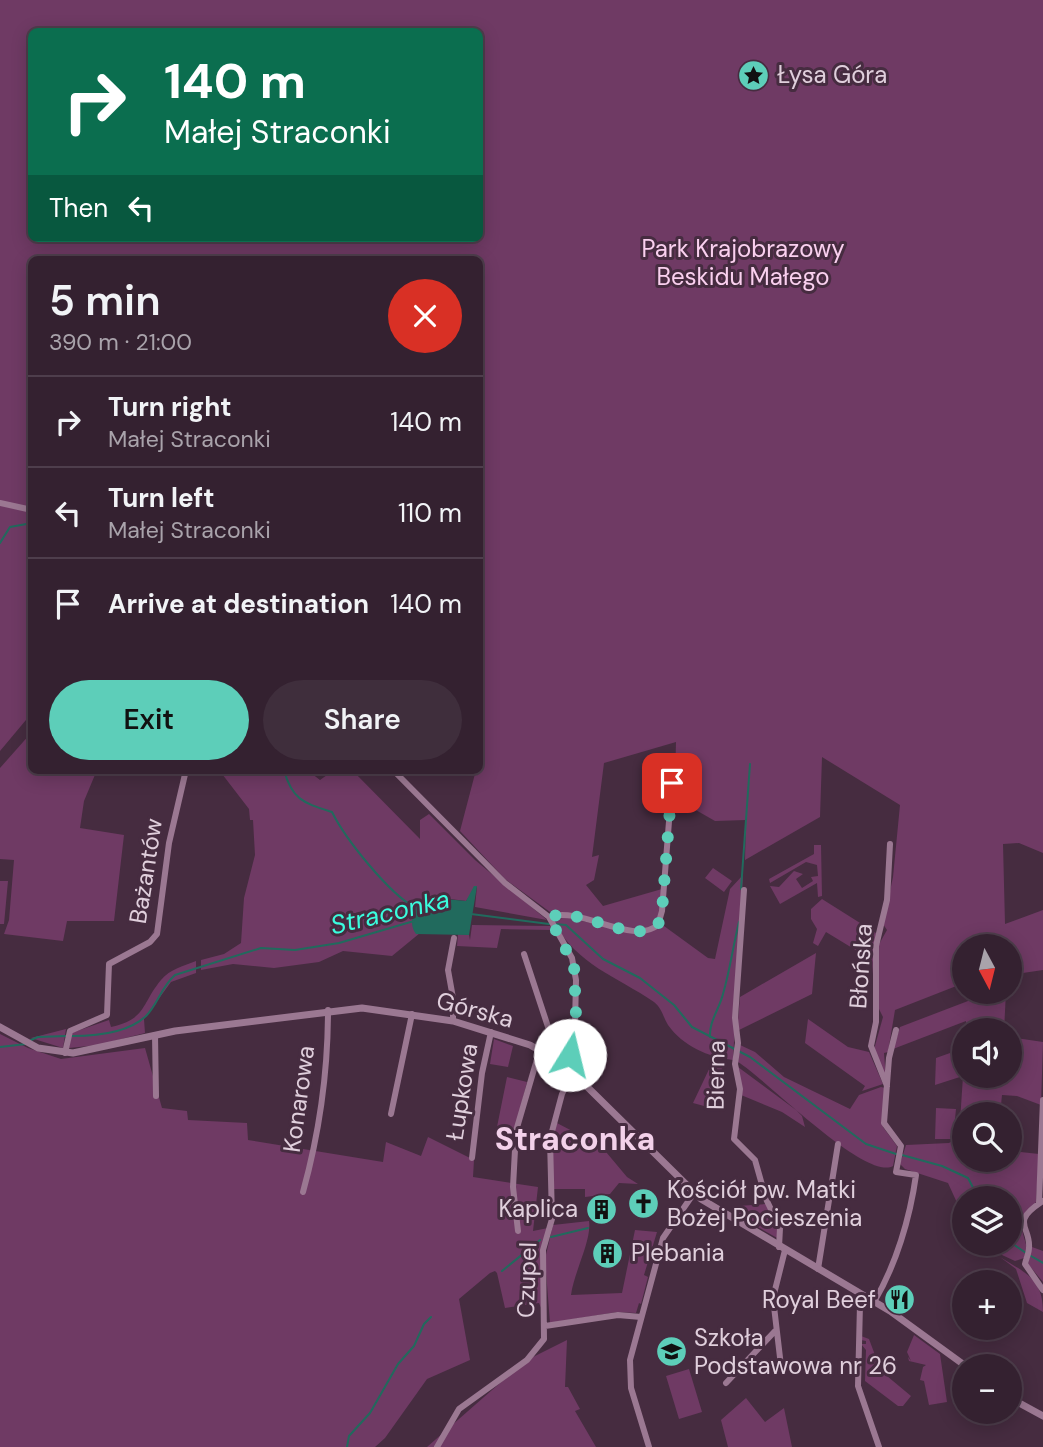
<!DOCTYPE html>
<html lang="en">
<head>
<meta charset="utf-8">
<style>
	body { margin:0; font-family:"DM Sans",sans-serif; background:#3f2e3c; color:#f1f3f6; height:100vh; display:flex; flex-direction:column; font-size:26px; white-space:nowrap }
	* { box-sizing:border-box; margin:0 }
	p { font-size:23px; color:#a9a3ab }
	.icon { flex:none; width:38px; height:38px; fill:none; stroke:currentColor; stroke-width:2; stroke-linecap:round; stroke-linejoin:round }
	.map { position:relative; flex:1; overflow:hidden }
	.panel { position:absolute; left:28px; top:256px; width:455px; height:518px; display:flex; flex-direction:column; background:#342130; border-radius:10px; box-shadow:0 4px 18px #0003,0 0 0 2px #4e3e4c }
	.panel>* { flex:none }
	.banner { position:absolute; left:28px; top:28px; width:455px; height:214px; border-radius:10px; box-shadow:0 4px 18px #0003,0 0 0 2px #4e3e4c; background:#0b6e4f; color:#fff; overflow:hidden }
	.needle { width:46px; rotate:173deg }
	.fabs { position:absolute; left:952px; top:934px; display:grid; gap:14px }
	.fabs a { display:grid; place-items:center; width:70px; height:70px; border-radius:50%; background:#342130; box-shadow:0 4px 18px #0003,0 0 0 2px #4e3e4c; font-size:35px }
	.pin { position:absolute; display:grid; place-items:center; width:60px; height:60px; color:#fff; margin:-30px; border-radius:14px; box-shadow:0 4px 10px #0006 }
	.me { position:absolute; width:77px; margin:-38px; rotate:9deg; stroke-linejoin:round; filter:drop-shadow(0 0 5px #0008) }
	.turn { display:flex; align-items:center; gap:24px; height:147px; padding:0 21px; font-size:32px }
	.turn .icon { width:91px; height:91px; stroke-width:2.5 }
	.turn b { display:block; font-size:49px; line-height:60px }
	.then { display:flex; align-items:center; height:66px; padding:0 21px; background:#0003; gap:14px; font-size:26px }
	.round { display:grid; place-items:center; flex:none; width:74px; height:74px; border-radius:37px; background:#3f2e3c }
	.head { display:flex; align-items:center; justify-content:space-between; height:119px; padding:0 21px }
	h1 { font-size:42px; font-weight:600; line-height:52px }
	.primary-button { display:flex; gap:14px; margin-top:auto; padding:14px 21px }
	.primary-button a { flex:1; height:80px; border-radius:42px; background:#5dceb9; color:#111; font-size:28px; font-weight:600; line-height:80px; text-align:center }
	.primary-button a+a { background:#3f2e3c; color:#f1f3f6 }
	ul { padding:0; list-style:none }
	li { display:flex; align-items:center; gap:21px; height:91px; padding:0 21px; border-top:2px solid #4e3e4c }
	li div { flex:1 }
	li b { display:block; font-size:26px }
	li em { font-style:normal }
	.map>svg:first-child { display:block }
</style>
</head>
<body>
<div class="map">
<svg width="1043" height="1447" viewBox="0 0 1043 1447">
	<rect width="100%" height="100%" fill="#462c40"/>
	<path fill="#6f3a64" fill-rule="evenodd" d="M0,0H1043V853L1019,843L1003,844L1005,924L1043,910V970L1010,975V947H964V983L895,1010L888,1052L884,1053L886,1079L873,1053L883,1017L879,1009L878,946L887,930L883,924L893,877L900,805L822,757L820,817L745,860L746,820L715,821L673,797L674,788L680,782L675,779L676,742L604,763L592,857L599,855L594,880L586,885L603,906L662,889L661,911L654,926L636,930L562,912H550L505,879L460,831L476,770H480V259H32L31,714L0,751ZM32,32H480V238H32Z
		M31,733L32,770H97L84,801L80,828L124,835L114,921H67L63,941L4,934L9,920L14,860L0,859V768Z
		M219,770H307L320,780L334,770H352L420,839V820L429,814L475,860L547,920L475,907L477,886L466,901L427,896L416,933H420L392,956L343,951L319,962L274,968L233,964L201,970V960L224,954L241,943L244,898L255,855L253,820H250L249,809Z
		M814,845H821L822,896L818,897L817,883L780,904L770,886L779,887L794,871L803,874L796,879L802,888L813,881L811,877L818,876L817,865L806,862L770,883L769,879L814,854Z
		M713,868L732,881L724,892L705,878Z
		M743,875L733,1060C708,1057 683,1046 668,1025C663,1017 662,1008 654,1002C616,976 577,965 554,922L564,917L641,934L664,926L708,958L715,959L730,889Z
		M0,881H8L4,924H0Z
		M822,899L876,933L873,975L872,960L826,932L818,946L813,943L817,929L811,919V909Z
		M472,925L551,926L552,930L501,929L497,948L457,946L458,934L469,935L470,940Z
		M816,953L812,994L737,1031L740,997Z
		M196,961V973L171,982L144,1019L145,1033L98,1045L69,1048L71,1033L109,1020L111,1027C147,1019 141,1004 161,980C170,969 184,966 196,961Z
		M969,992H1006L1004,1031H966V1021L893,1049L900,1027L968,1001Z
		M808,1019L848,1047L869,1052L883,1084L862,1091L865,1086L805,1043Z
		M66,1029L63,1048L31,1038Z
		M0,1034L28,1048L61,1059L145,1048L162,1108L187,1111L188,1120L247,1123L248,1140L383,1162L386,1142L421,1156L428,1137L474,1160L473,1177L538,1187L533,1231L548,1228L543,1243L542,1310L539,1303L505,1308L497,1273L495,1271L490,1273L459,1299L470,1360L427,1379L385,1438L375,1447H0Z
		M1010,1037L1043,1042L1041,1105L1017,1096L1002,1095L1000,1115H964V1160H1010V1151L1039,1154L1036,1202L1020,1223L1027,1248L1024,1258L1015,1261L1002,1255L991,1244H1010V1199H964V1218L948,1183L905,1169L900,1164L906,1145L949,1143L959,1137L963,1076L935,1085L936,1058L964,1048V1076H1010Z
		M494,1039L513,1046L508,1067L490,1064Z
		M740,1045L755,1052L784,1077L850,1109L859,1095L881,1087L885,1088L883,1127L897,1146L893,1166C865,1181 766,1079 738,1062Z
		M723,1062L715,1109L693,1103L711,1065Z
		M738,1067L796,1110L802,1116L805,1127L782,1112L741,1095Z
		M507,1077L527,1082L515,1129L497,1127Z
		M936,1108L956,1109L953,1139H935Z
		M555,1122L601,1146L627,1177L638,1184L619,1183L610,1194L585,1197V1189H553L551,1144Z
		M766,1204L778,1229L779,1239L733,1213L738,1206Z
		M589,1221C592,1240 574,1272 571,1295L622,1293L635,1230L657,1232L644,1275L648,1277L641,1304L639,1303L636,1313L617,1312L550,1323L545,1259L553,1225Z
		M1032,1247L1043,1251V1282L1028,1264Z
		M1000,1257C1025,1273 1043,1278 1043,1312L1027,1303L1016,1269Z
		M914,1335L940,1354L947,1402L929,1405L924,1381L920,1380L923,1367L926,1365L909,1361L908,1357L911,1361L907,1352Z
		M861,1336L869,1339L875,1355H879L880,1363L889,1373L887,1376L911,1396L903,1406H898L865,1381L866,1350L861,1344H866V1341L861,1340Z
		M567,1340L565,1387H568L580,1409L575,1411L596,1447H427L525,1361Z
		M689,1369L702,1412L679,1419L666,1376Z
		M746,1398L765,1422L784,1408L792,1447H728L721,1420Z"/>
	<path fill="#216a5d" d="M474,886H477L469,935L416,934C407,921 415,908 423,897L466,901Z"/>
	<g fill="none" stroke-linecap="round" stroke-linejoin="round">
		<path stroke="#216a5d" stroke-width="2" d="M0,543L10,527L32,523
			M284,770C292,800 304,803 332,812C346,840 388,892 415,908
			M741,889L750,764
			M471,914L549,924
			M555,924L566,925L603,959L640,978L674,1005L692,1027L750,1057L866,1144L896,1154
			M72,1036C95,1036 128,1033 146,1016C158,1004 161,987 175,975L261,948L295,950L339,943L414,921
			M710,1037C709,1021 719,1010 723,994C730,970 733,946 739,922
			M31,1040L38,1037L66,1036
			M0,1047L26,1044
			M902,1155L942,1166L968,1178L979,1199
			M551,1237L588,1228
			M1010,1242L1026,1253
			M1031,1256L1043,1263
			M502,1271L540,1240
			M347,1447L349,1436L370,1413L398,1364L414,1346L424,1324L431,1317"/>
		<path stroke="#9b7892" stroke-width="6" d="M0,503L32,510
			M393,770L505,883L549,917L572,958L576,980L575,1025L565,1065
			M744,890L735,1018L738,1043L735,1064L740,1089L734,1139L755,1160L766,1199L780,1228L779,1247
			M549,917C582,906 632,946 658,925L662,911L672,783
			M524,954L553,1042L551,1054
			M453,1021V998L448,970L454,938
			M155,1035L156,1096
			M65,1053L70,1031L107,1015L109,964L150,942L157,934L169,843L186,770
			M887,1086L871,1046L876,1022V946L887,900L890,844
			M391,1114L412,1014
			M472,1158L482,1073L491,1032
			M303,1192C319,1134 328,1070 328,1010
			M1043,1201C1009,1223 1031,1226 1029,1248C1029,1253 1026,1259 1025,1264L1043,1290
			M1039,1203L1043,1100
			M518,1231L513,1187L516,1131L540,1049
			M818,1269L838,1144
			M864,1296L860,1304L858,1386L879,1447
			M874,1302C896,1265 910,1218 916,1175L896,1172L901,1146L884,1123L889,1058L896,1030
			M545,1326L618,1315L641,1317
			M781,1366L773,1298L785,1250
			M726,1383L776,1330
			M437,1447L459,1409L527,1360L544,1339L543,1250L552,1219L550,1139L562,1094L573,1072
			M649,1447L631,1388L630,1360L663,1238L694,1193"/>
		<path stroke="#9b7892" stroke-width="7" d="M0,1027L38,1048L73,1053L175,1031L362,1008L453,1021L530,1045L565,1065L701,1199L890,1311L967,1367
			M1010,1398L1043,1416"/>
	</g>
	<g fill="none" stroke-linecap="round" stroke-linejoin="round">
		<path stroke="#5dceb9" stroke-width="12" stroke-dasharray="0 21.6" d="M570,1055L576,1015L574,965L549,917C581,906 632,946 658,925L662,911L672,783"/>
	</g>
	<defs>
		<symbol id="sight-disc" viewBox="-11 -11 22 22"><circle r="9.5" fill="#5dceb9" stroke="#462c40"/><path d="M0-6L1.8-2.2L6-1.7L2.9 1.2L3.7 5.4L0 3.3L-3.7 5.4L-2.9 1.2L-6-1.7L-1.8-2.2Z" fill="#111"/></symbol>
		<symbol id="church-disc" viewBox="-11 -11 22 22"><circle r="9.5" fill="#5dceb9" stroke="#462c40"/><path d="M-1.2-6h2.4v3.5h3.3v2.4h-3.3V6h-2.4V-.1h-3.3v-2.4h3.3Z" fill="#111"/></symbol>
		<symbol id="building-disc" viewBox="-11 -11 22 22"><circle r="9.5" fill="#5dceb9" stroke="#462c40"/><path d="M-4-6H4V6H1V3H-1V6H-4ZM-2.5-4.3h1.7v1.8h-1.7ZM.8-4.3h1.7v1.8H.8ZM-2.5-1h1.7V.8h-1.7ZM.8-1h1.7V.8H.8Z" fill="#111"/></symbol>
		<symbol id="restaurant-disc" viewBox="-11 -11 22 22"><circle r="9.5" fill="#5dceb9" stroke="#462c40"/><path d="M-5-6h1v4h1v-4h1v4h1v-4h1v5L-1.5 .5V6h-2V.5L-5-1ZM5-6V6H3V1.5H1.5Q1.5-4 5-6Z" fill="#111"/></symbol>
		<symbol id="school-disc" viewBox="-11 -11 22 22"><circle r="9.5" fill="#5dceb9" stroke="#462c40"/><path d="M0-5L7-2L0 1L-7-2ZM-4 1L0 2.5L4 1V4Q0 6-4 4Z" fill="#111"/></symbol>
	</defs>
	<g fill-rule="evenodd">
		<use href="#sight-disc" x="736" y="58" width="35" height="35"/>
		<use href="#church-disc" x="626" y="1186" width="35" height="35"/>
		<use href="#building-disc" x="584" y="1192" width="35" height="35"/>
		<use href="#building-disc" x="590" y="1236" width="35" height="35"/>
		<use href="#restaurant-disc" x="882" y="1282" width="35" height="35"/>
		<use href="#school-disc" x="654" y="1334" width="35" height="35"/>
	</g>
	<g text-anchor="middle" stroke-width="6" stroke-linejoin="round" paint-order="stroke">
		<g font-size="24" fill="#e0cfdc" stroke="#462c40" text-anchor="start">
			<text x="777" y="83">Łysa Góra</text>
			<text x="667" y="1198">Kościół pw. Matki<tspan x="667" dy="28">Bożej Pocieszenia</tspan></text>
			<text x="578" y="1217" text-anchor="end">Kaplica</text>
			<text x="631" y="1261">Plebania</text>
			<text x="876" y="1308" text-anchor="end">Royal Beef</text>
			<text x="694" y="1346">Szkoła<tspan x="694" dy="28">Podstawowa nr 26</tspan></text>
		</g>
		<g font-size="24" fill="#fad0ef" stroke="#462c40">
			<text x="743" y="257">Park Krajobrazowy<tspan x="743" dy="28">Beskidu Małego</tspan></text>
		</g>
		<g font-size="24" fill="#e0cfdc" stroke="#462c40">
			<text transform="translate(146 871) rotate(-81)" y="8">Bażantów</text>
			<text transform="translate(861 966) rotate(-86)" y="8">Błońska</text>
			<text transform="translate(475 1010) rotate(15)" y="8">Górska</text>
			<text transform="translate(716 1075) rotate(-89)" y="8">Bierna</text>
			<text transform="translate(462 1092) rotate(-81)" y="8">Łupkowa</text>
			<text transform="translate(299 1099) rotate(-82)" y="8">Konarowa</text>
			<text transform="translate(527 1280) rotate(-88)" y="8">Czupel</text>
		</g>
		<g font-size="26" font-style="italic" fill="#3afdde" stroke="#462c40">
			<text transform="translate(390 912) rotate(-13)" y="9">Straconka</text>
		</g>
		<g font-size="32" font-weight="bold" fill="#f3d1ea" stroke="#462c40">
			<text x="575" y="1150">Straconka</text>
		</g>
	</g>
</svg>
<div class="fabs">
<a><svg class="needle" viewBox="-14 -14 28 28"><path d="M0-13l5 13h-10z" fill="#e53935"/><path d="M0 13l5-13h-10z" fill="#a9a3ab"/></svg></a>
<a><svg class="icon" aria-label="sound" viewBox="0 0 24 24"><path d="M4 9h4l5-4v14l-5-4H4zM17 9q2 3 0 6"/></svg></a>
<a><svg class="icon" aria-label="search" viewBox="0 0 24 24"><circle cx="10" cy="10" r="6"/><path d="M15 15l6 6"/></svg></a>
<a><svg class="icon" aria-label="layers" viewBox="0 0 24 24"><path d="M12 4l9 5-9 5-9-5zM3 14l9 5 9-5"/></svg></a>
<a>+</a>
<a>−</a>
</div>
<div class="pin" style="left:672px;top:783px;background:#d93025"><svg class="icon" aria-label="arrive" viewBox="0 0 24 24"><path d="M6 21V4h12l-3 4 3 4H6"/></svg></div>
<svg class="me" style="left:570px;top:1055px" viewBox="-20 -20 40 40"><circle r="19" fill="#fff"/><path d="M0-13L10 11 0 6-10 11z" fill="#5dceb9"/></svg>
<div class="banner">
<div class="turn"><svg class="icon" aria-label="right" viewBox="0 0 24 24"><path d="M7 20v-9h11M14 6l5 5-5 5"/></svg><div><b>140 m</b>Małej Straconki</div></div>
<div class="then">Then<svg class="icon" aria-label="left" viewBox="0 0 24 24"><path d="M17 20v-9H6M10 6l-5 5 5 5"/></svg></div>
</div>
<section class="panel">
<div class="head"><div><h1>5 min</h1><p>390 m · 21:00</p></div><a class="round" style="background:#d93025;color:#fff"><svg class="icon" aria-label="close" viewBox="0 0 24 24"><path d="M6 6l12 12M18 6L6 18"/></svg></a></div>
<ul>
<li><svg class="icon" aria-label="right" viewBox="0 0 24 24"><path d="M7 20v-9h11M14 6l5 5-5 5"/></svg><div><b>Turn right</b><p>Małej Straconki</p></div><em>140 m</em></li>
<li><svg class="icon" aria-label="left" viewBox="0 0 24 24"><path d="M17 20v-9H6M10 6l-5 5 5 5"/></svg><div><b>Turn left</b><p>Małej Straconki</p></div><em>110 m</em></li>
<li><svg class="icon" aria-label="arrive" viewBox="0 0 24 24"><path d="M6 21V4h12l-3 4 3 4H6"/></svg><div><b>Arrive at destination</b></div><em>140 m</em></li>
</ul>
<div class="primary-button"><a>Exit</a><a>Share</a></div>
</section>
</div>
</body>
</html>
